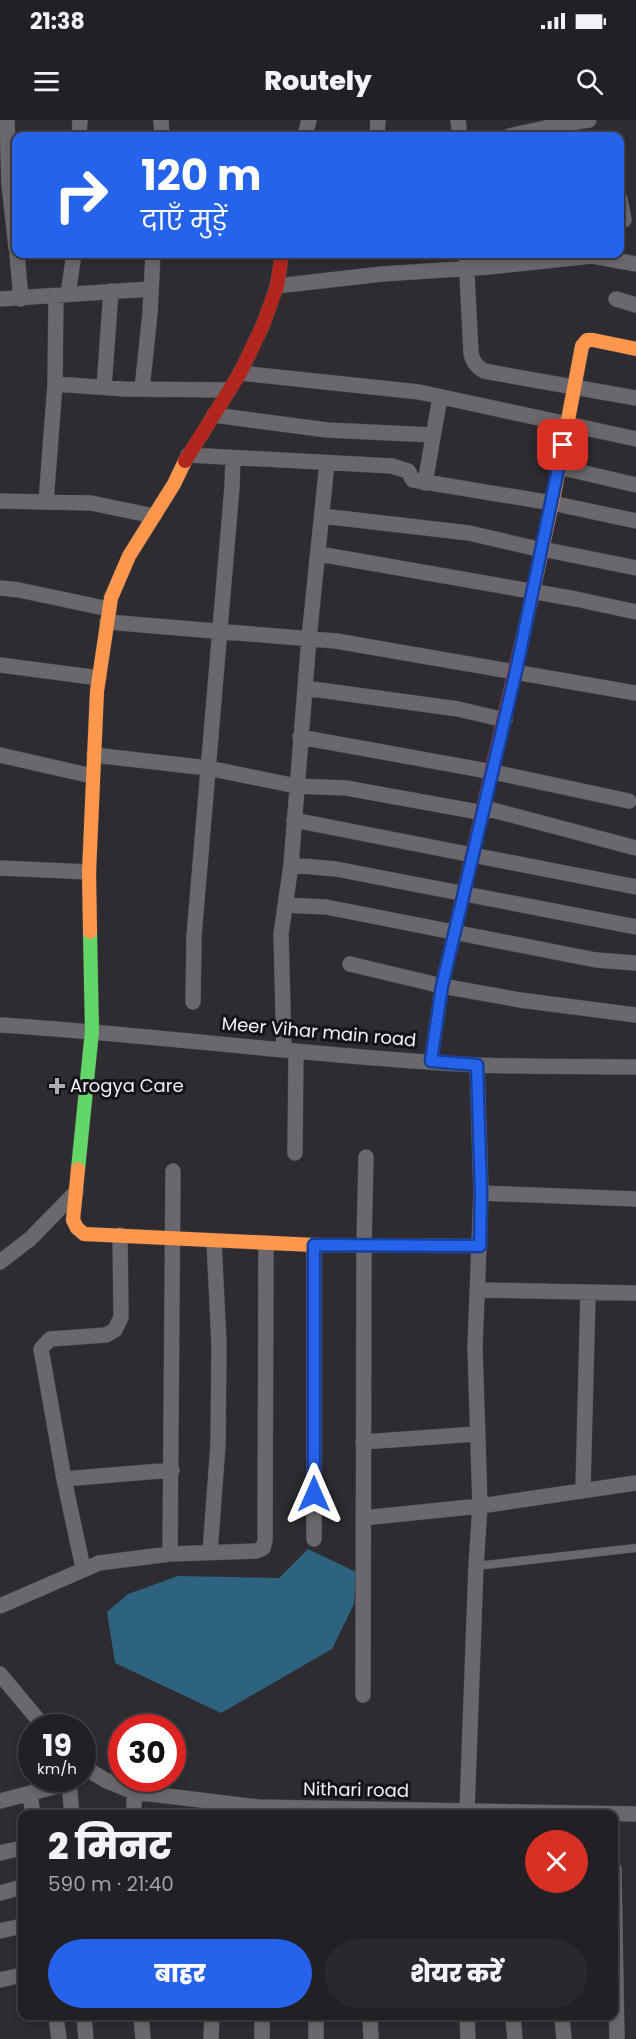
<!DOCTYPE html>
<html lang="hi">
<head>
<meta charset="utf-8">
<style>
	body { margin:0; font-family:Poppins,"Noto Sans Devanagari",sans-serif; background:#2a282d; color:#f1f3f6; height:100vh; display:flex; flex-direction:column; font-size:22px; white-space:nowrap }
	* { box-sizing:border-box; margin:0 }
	p { font-size:20px; color:#a2a3a7 }
	.icon { flex:none; width:33px; height:33px; fill:none; stroke:currentColor; stroke-width:2; stroke-linecap:round; stroke-linejoin:round }
	.map { position:relative; flex:1; overflow:hidden }
	.side { position:absolute; left:18px; top:1690px; width:600px; height:210px; display:flex; flex-direction:column; background:#222025; border-radius:12px; box-shadow:0 3px 9px #0003,0 0 0 2px #3f3e42 }
	.side>* { flex:none }
	.hud { position:absolute; left:12px; top:12px; width:612px; height:126px; border-radius:12px; box-shadow:0 3px 9px #0003,0 0 0 2px #3f3e42; background:#2563eb; color:#fff; overflow:hidden }
	.speed { position:absolute; left:18px; top:1594px; display:flex; gap:12px; font-size:30px; font-weight:700; text-align:center }
	.speed>* { display:grid; place-content:center; width:78px; height:78px; border-radius:50%; background:#222025; box-shadow:0 3px 9px #0003,0 0 0 2px #3f3e42; line-height:1 }
	.speed small { font-size:15px; font-weight:400 }
	.speed .limit { border:9px solid #d22; background:#fff; color:#111 }
	.pin { position:absolute; display:grid; place-items:center; width:51px; height:51px; color:#fff; margin:-26px; border-radius:12px; box-shadow:0 3px 9px #0006 }
	.me { position:absolute; width:66px; margin:-33px; rotate:0deg; stroke-linejoin:round; filter:drop-shadow(0 0 4px #0008) }
	.turn { display:flex; align-items:center; gap:21px; height:126px; padding:0 30px; font-size:27px }
	.turn .icon { width:78px; height:78px; stroke-width:2.5 }
	.turn b { display:block; font-size:42px; line-height:51px }
	.round { display:grid; place-items:center; flex:none; width:63px; height:63px; border-radius:32px; background:#2a282d }
	.summary { display:flex; align-items:center; justify-content:space-between; height:102px; padding:0 30px }
	h1 { font-size:36px; font-weight:800; line-height:45px }
	.cta { display:flex; gap:12px; margin-top:auto; padding:12px 30px }
	.cta a { flex:1; height:69px; border-radius:36px; background:#2563eb; color:#fff; font-size:24px; font-weight:800; line-height:69px; text-align:center }
	.cta a+a { background:#2a282d; color:#f1f3f6 }
	.status { display:flex; justify-content:space-between; align-items:center; height:42px; padding:0 30px; background:#222025; direction:ltr }
	.status svg { height:16px; fill:currentColor }
	header { display:flex; justify-content:space-between; align-items:center; height:78px; padding:0 30px; background:#222025; font-size:27px; font-weight:800 }
	.map>svg:first-child { display:block }
</style>
</head>
<body>
<div class="status"><b>21:38</b><svg viewBox="0 0 49 12"><path d="M0 12V9h3v3zM5 12V6h3v6zM10 12V3h3v9zM15 12V0h3v12zM26 1h20v11H26zM47 4h2v5h-2z"/></svg></div>
<header><svg class="icon" aria-label="menu" viewBox="0 0 24 24"><path d="M4 6h16M4 12h16M4 18h16"/></svg>Routely<svg class="icon" aria-label="search" viewBox="0 0 24 24"><circle cx="10" cy="10" r="6"/><path d="M15 15l6 6"/></svg></header>
<div class="map">
<svg width="636" height="1919" viewBox="0 0 636 1919">
	<rect width="100%" height="100%" fill="#2e2b31"/>
	<path fill="#2d637e" d="M308,1429L356,1452L354,1484L332,1529L221,1593L115,1543L107,1492L128,1474L178,1456L279,1458Z"/>
	<g fill="none" stroke-linecap="round" stroke-linejoin="round">
		<defs>
			<path id="lane" d="M476,1446L636,1428"/>
			<path id="street" d="M7,0L9,64L16,128
				M161,0L162,16
				M458,0L460,16
				M79,16L80,0
				M305,16L309,0
				M377,16L378,0
				M509,16L564,4L589,0
				M620,79L624,100
				M17,134L21,179
				M466,134L471,233C473,242 476,246 484,251L636,278
				M277,166L382,154L489,147L592,136L636,144
				M68,174L74,134
				M0,179L150,169
				M616,179L636,185
				M240,253L419,272L636,319
				M55,264L125,269L229,270
				M104,267L111,171
				M142,269L150,193L153,134
				M214,295L327,310L433,315
				M188,335L392,346L408,351L413,360L552,383L636,401
				M559,347L636,365
				M425,363L440,277
				M0,381L91,383L154,396
				M46,382L55,264L56,176
				M322,396L469,413L542,430
				M542,429L636,448
				M319,434L576,479L636,492
				M0,468L19,470L109,489
				M107,502L336,521L636,573
				M0,545L99,558
				M305,568L458,589L505,600
				M300,617L493,652L629,681
				M0,635L92,656
				M94,635L208,648L296,666L346,668L484,693
				M485,688L636,728
				M294,700L636,767
				M291,745L336,749L636,807
				M0,748L89,752
				M285,785L326,787L596,840L636,843
				M350,844L442,866L520,880L636,895
				M193,882L194,816L232,367L233,338
				M0,905C159,915 317,937 477,945C530,947 583,946 636,947
				M284,930L281,814L291,745L309,518L327,343
				M295,1033L296,931
				M481,1073L636,1079
				M0,1142L30,1119L76,1072
				M479,1170L636,1173
				M363,1322L476,1314
				M64,1359L172,1350
				M583,1369L588,1173
				M363,1398L480,1386L636,1363
				M314,1419V1125
				M210,1432L218,1325L219,1224L214,1121
				M170,1434L173,1051
				M83,1448L64,1359L41,1229L50,1219L106,1215L115,1210L121,1197L120,1115
				M0,1486L99,1443L170,1434L256,1431L263,1428L265,1420L266,1123
				M0,1554L45,1608
				M363,1575L364,1126L366,1037
				M82,1646L105,1660L134,1672L258,1687L636,1694
				M69,1663L72,1695
				M134,1672V1695
				M30,1673L33,1695
				M0,1681L69,1663L72,1659
				M467,1691L476,1446L480,1386L475,1227L481,1073L477,945
				M0,1733L22,1728
				M614,1749L617,1919
				M0,1773L22,1767
				M0,1811L22,1806
				M0,1860L22,1855
				M56,1896L59,1919
				M84,1896L86,1919
				M141,1896L143,1919
				M262,1896V1919
				M316,1896V1919
				M370,1896L371,1919
				M467,1896L468,1919
				M513,1896L515,1919
				M562,1896L564,1919
				M211,1919L212,1896"/>
			<path id="fast" d="M78,1049L92,911L90,812"/>
			<path id="slow" d="M531,481L555,369L582,226L587,220H593L636,229
				M90,812L89,752L97,571L111,478L129,436L174,364L185,341
				M78,1049L73,1100L77,1108L84,1114L314,1125L480,1126"/>
			<path id="jam" d="M185,341L240,253L263,205L277,166L282,134
				M431,941L442,866L531,481"/>
		</defs>
		<use href="#lane" stroke="#4b494d" stroke-width="9"/>
		<use href="#street" stroke="#4b494d" stroke-width="16"/>
		<use href="#fast" stroke="#4b494d" stroke-width="15"/>
		<use href="#slow" stroke="#4b494d" stroke-width="15"/>
		<use href="#jam" stroke="#4b494d" stroke-width="15"/>
		<use href="#lane" stroke="#6a686c" stroke-width="8"/>
		<use href="#street" stroke="#6a686c" stroke-width="15"/>
		<use href="#fast" stroke="#63d668" stroke-width="14"/>
		<use href="#slow" stroke="#ff974d" stroke-width="14"/>
		<use href="#jam" stroke="#b3261e" stroke-width="14"/>
	</g>
	<g fill="none" stroke-linecap="round" stroke-linejoin="round">
		<defs>
			<path id="route" d="M314,1374V1125L480,1126L481,1073L477,945L431,941L442,866L516,551L563,325"/>
		</defs>
		<use href="#route" stroke="#184099" stroke-width="15"/>
		<use href="#route" stroke="#2563eb" stroke-width="10"/>
	</g>
	<path fill="#adabb1" stroke="#151317" stroke-width="2" d="M54 957h6v6h6v6h-6v6h-6v-6h-6v-6h6z"/>
	<g text-anchor="middle" stroke-width="6" stroke-linejoin="round" paint-order="stroke">
		<g font-size="18" fill="#f2f0f6" stroke="#151317">
			<text transform="translate(319 912) rotate(5)" y="6">Meer Vihar main road</text>
			<text transform="translate(356 1670) rotate(1)" y="6">Nithari road</text>
		</g>
		<g font-size="18" fill="#f2f0f6" stroke="#151317" text-anchor="start">
			<text x="70" y="972">Arogya Care</text>
		</g>
	</g>
</svg>
<div class="speed"><div>19<small>km/h</small></div><div class="limit">30</div></div>
<div class="pin" style="left:563px;top:325px;background:#d93025"><svg class="icon" aria-label="arrive" viewBox="0 0 24 24"><path d="M6 21V4h12l-3 4 3 4H6"/></svg></div>
<svg class="me" style="left:314px;top:1374px" viewBox="-20 -20 40 40"><path d="M0-17L14 15 0 8-14 15z" fill="#2563eb" stroke="#fff" stroke-width="4"/></svg>
<div class="hud">
<div class="turn"><svg class="icon" aria-label="right" viewBox="0 0 24 24"><path d="M7 20v-9h11M14 6l5 5-5 5"/></svg><div><b>120 m</b>दाएँ मुड़ें</div></div>
</div>
<section class="side">
<div class="summary"><div><h1>2 मिनट</h1><p>590 m · 21:40</p></div><a class="round" style="background:#d93025;color:#fff"><svg class="icon" aria-label="close" viewBox="0 0 24 24"><path d="M6 6l12 12M18 6L6 18"/></svg></a></div>
<div class="cta"><a>बाहर</a><a>शेयर करें</a></div>
</section>
</div>
</body>
</html>
